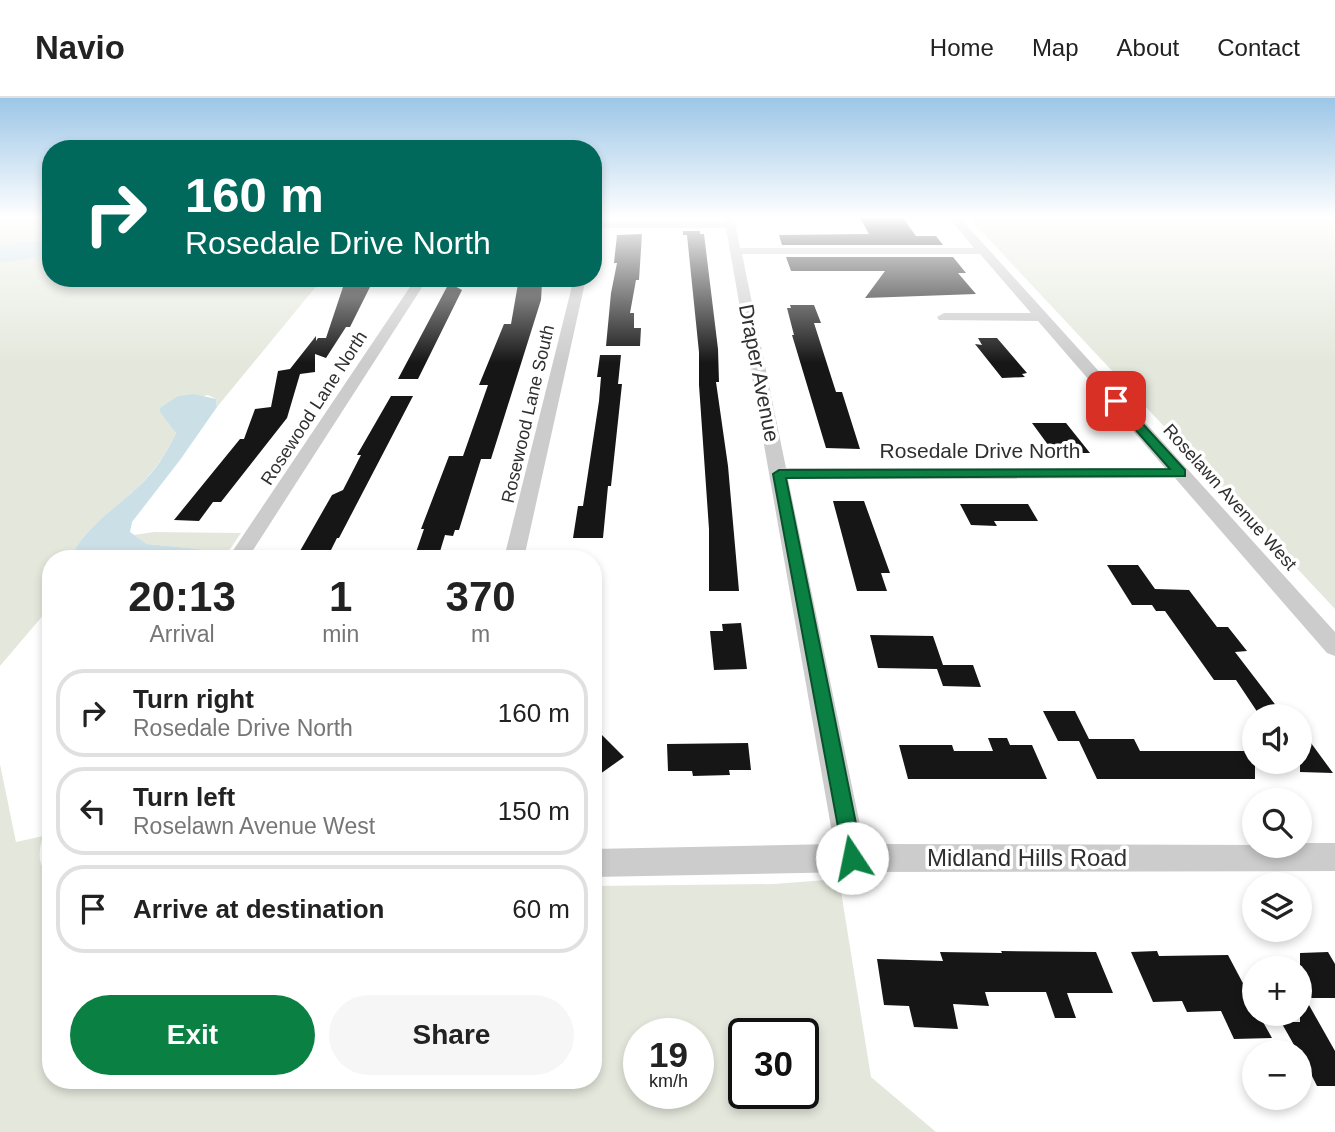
<!DOCTYPE html>
<html lang="en">
<head>
<meta charset="utf-8">
<style>
	body { margin:0; font-family:Arial,sans-serif; background:#f6f6f6; color:#222; height:100vh; display:flex; flex-direction:column; font-size:26px; white-space:nowrap }
	* { box-sizing:border-box; margin:0 }
	p { font-size:23px; color:#767676 }
	.icon { flex:none; width:38px; height:38px; fill:none; stroke:currentColor; stroke-width:2; stroke-linecap:round; stroke-linejoin:round }
	.map { position:relative; flex:1; overflow:hidden }
	.drawer { position:absolute; left:42px; top:452px; width:560px; height:539px; display:flex; flex-direction:column; background:#fff; border-radius:28px; box-shadow:0 4px 10px #0003 }
	.drawer>* { flex:none }
	.banner { position:absolute; left:42px; top:42px; width:560px; height:147px; border-radius:28px; box-shadow:0 4px 10px #0003; background:#00695c; color:#fff; overflow:hidden }
	.buttons { position:absolute; left:1242px; top:606px; display:grid; gap:14px }
	.buttons a { display:grid; place-items:center; width:70px; height:70px; border-radius:50%; background:#fff; box-shadow:0 4px 10px #0003; font-size:35px }
	.speed { position:absolute; left:623px; top:920px; display:flex; gap:14px; font-size:35px; font-weight:700; text-align:center }
	.speed>* { display:grid; place-content:center; width:91px; height:91px; border-radius:50%; background:#fff; box-shadow:0 4px 10px #0003; line-height:1 }
	.speed small { font-size:18px; font-weight:400 }
	.speed .limit { border:4px solid #111; border-radius:10px; background:#fff; color:#111 }
	.pin { position:absolute; display:grid; place-items:center; width:60px; height:60px; color:#fff; margin:-30px; border-radius:14px; box-shadow:0 4px 10px #0006 }
	.me { position:absolute; width:77px; margin:-38px; rotate:349deg; stroke-linejoin:round; filter:drop-shadow(0 0 5px #0008) }
	.turn { display:flex; align-items:center; gap:24px; height:147px; padding:0 28px; font-size:32px }
	.turn .icon { width:91px; height:91px; stroke-width:2.5 }
	.turn b { display:block; font-size:49px; line-height:60px }
	.eta { display:flex; justify-content:space-evenly; align-items:center; height:119px; text-align:center }
	.eta b { font-size:42px; font-weight:700; line-height:49px }
	.button { display:flex; gap:14px; margin-top:auto; padding:14px 28px }
	.button a { flex:1; height:80px; border-radius:42px; background:#0b8043; color:#fff; font-size:28px; font-weight:700; line-height:80px; text-align:center }
	.button a+a { background:#f6f6f6; color:#222 }
	ul { padding:0; list-style:none }
	li { display:flex; align-items:center; gap:21px; height:88px; margin:0 14px 10px; padding:0 14px; border:4px solid #e0e0e0; border-radius:28px }
	li div { flex:1 }
	li b { display:block; font-size:26px }
	li em { font-style:normal }
	header { display:flex; align-items:center; gap:42px; box-sizing:border-box; height:98px; padding:0 35px; background:#fff; border-bottom:2px solid #e0e0e0 }
	header strong { font-size:33px }
	nav { display:flex; gap:38px; margin-inline-start:auto; font-size:24px }
	.map>svg:first-child { display:block }
</style>
</head>
<body>
<header>
<strong>Navio</strong>
<nav><a>Home</a><a>Map</a><a>About</a><a>Contact</a></nav>
</header>
<div class="map">
<svg width="1335" height="1034" viewBox="0 0 1335 1034">
	<rect width="100%" height="100%" fill="#fff"/>
	<path fill="#e4e8dc" fill-rule="evenodd" d="M0,120H51V180H323L217,309L216,301L208,297L160,310L176,335C167,354 157,369 142,385C119,409 83,429 71,460H51V508L0,568Z
		M969,120H1335V511Z
		M154,434L241,435L224,460H197L198,451L147,446L134,437Z
		M0,666L16,744L43,738C38,755 37,767 51,781V982H593V788L774,786L839,781L871,979L936,1034H0ZM698,936V996H639V936ZM744,936H803V996H744Z"/>
	<path fill="#cbe0e6" d="M51,142V154C34,161 18,163 0,164V147Z
		M194,296L216,301L217,309L180,362L132,424L130,434L147,446L199,451L197,460H71C82,431 116,410 138,389C155,373 166,356 176,335L160,314V310L178,298Z"/>
	<path fill="#161616" d="M860,120H903L916,138H936L943,147H782L779,137L869,136Z
		M683,133H700V136H704L718,251L719,284H716L728,368L739,493H709V431L699,287V254L687,137H683Z
		M642,136L639,182H636L630,215H634V230H641L640,248H606L611,195L617,165H614L617,137Z
		M786,159H953L966,175H958L976,196L865,200L885,173H791Z
		M519,180H536V186L542,185L541,202L491,361H481L459,432H455L453,438L445,437L438,460H414L424,431H421L449,358H463L488,287H479L504,226H511Z
		M449,185L462,192L418,281H398Z
		M371,187L350,229H346L326,260L315,256V274L300,276L287,320L221,404H213L199,423L174,422L240,341H244L255,311L271,309L278,273L290,271L316,238V243L318,240H326L343,189Z
		M790,207H814L821,225H814L836,294H842L860,351L826,350L792,237H794L787,210H791Z
		M978,240H997L1027,275L1022,276L1025,279L1002,280L975,246L982,247Z
		M600,257H621L618,286H622L611,388H608L603,440H573L578,408H583L599,303L601,279H597Z
		M391,298H413L339,440H337L327,460H296L332,397L343,392L361,357H357Z
		M1032,325H1066L1090,355H1054Z
		M833,403H864L890,475H881L887,493H857Z
		M960,406H1028L1038,423H994L997,428L971,427Z
		M1107,467H1138L1155,491L1189,492L1217,529H1228L1247,553L1235,554L1284,618H1260L1236,582H1214L1165,513H1156L1152,507H1132Z
		M741,525L747,571L714,572L710,533H723L722,526Z
		M870,537L933,538L943,567H973L981,589L943,588L937,571L878,570Z
		M1043,613H1075L1089,641H1134L1140,653H1255V681H1097L1079,643H1058Z
		M593,628L624,659L593,681Z
		M1300,630L1333,675L1300,674Z
		M988,640H1007L1010,647H1032L1047,681H908L899,647H952L954,653H993Z
		M748,645L751,672H729L730,677L693,678L692,673H668L667,646Z
		M1001,853L1096,854L1113,895H1067L1076,920H1055L1046,894H985L989,908L953,906L958,931L914,929L909,908L884,907L877,861L943,863L940,854L1002,855Z
		M1157,853L1159,858L1228,857L1255,908V915H1258L1272,940L1234,941L1221,913L1187,914L1182,903L1153,904L1131,854Z
		M1328,854L1335,866V900H1305L1335,953V988H1317L1300,954H1298L1281,924H1300V855Z"/>
	<g fill="none" stroke-linecap="round" stroke-linejoin="round">
		<path fill="#ccc" fill-rule="evenodd" d="M724,120H734L740,150H974L949,120H960L1335,534V558L1327,555L1175,380L788,381L864,746L1300,747V745H1335V773L852,774L593,779V751L834,746L726,130H593V124H725ZM742,156H980L1031,215H944L937,219L939,222L1038,223L1165,370H786Z
			M416,180H428L248,460H228Z
			M574,180H586L524,460H504Z"/>
	</g>
	<linearGradient id="sky" x2="0" y2="1"><stop stop-color="#9cc6e7"/><stop offset="0.45" stop-color="#fff"/><stop offset="1" stop-color="#fff" stop-opacity="0"/></linearGradient>
	<rect width="1335" height="265" fill="url(#sky)"/>
	<path fill="#0b8043" stroke="#07532c" stroke-width="2" d="M1112,301H1120L1185,372V378L786,380L863,760L860,767L852,770L845,767L773,376L779,372L1170,371L1112,305Z"/>
	<g text-anchor="middle" stroke-width="7" stroke-linejoin="round" paint-order="stroke">
		<g font-size="18" fill="#2f2f2f" stroke="#fff">
			<text transform="translate(314 310) rotate(-57)" y="6">Rosewood Lane North</text>
			<text transform="translate(528 316) rotate(-77)" y="6">Rosewood Lane South</text>
			<text transform="translate(1230 399) rotate(48)" y="6">Roselawn Avenue West</text>
		</g>
		<g font-size="21" fill="#2f2f2f" stroke="#fff">
			<text transform="translate(759 275) rotate(79)" y="7">Draper Avenue</text>
			<text x="980" y="360">Rosedale Drive North</text>
		</g>
		<g font-size="24" fill="#2f2f2f" stroke="#fff">
			<text x="1027" y="768">Midland Hills Road</text>
		</g>
	</g>
</svg>
<div class="buttons">
<a><svg class="icon" aria-label="sound" viewBox="0 0 24 24"><path d="M4 9h4l5-4v14l-5-4H4zM17 9q2 3 0 6"/></svg></a>
<a><svg class="icon" aria-label="search" viewBox="0 0 24 24"><circle cx="10" cy="10" r="6"/><path d="M15 15l6 6"/></svg></a>
<a><svg class="icon" aria-label="layers" viewBox="0 0 24 24"><path d="M12 4l9 5-9 5-9-5zM3 14l9 5 9-5"/></svg></a>
<a>+</a>
<a>−</a>
</div>
<div class="speed"><div>19<small>km/h</small></div><div class="limit">30</div></div>
<div class="pin" style="left:1116px;top:303px;background:#d93025"><svg class="icon" aria-label="arrive" viewBox="0 0 24 24"><path d="M6 21V4h12l-3 4 3 4H6"/></svg></div>
<svg class="me" style="left:852px;top:760px" viewBox="-20 -20 40 40"><circle r="19" fill="#fff"/><path d="M0-13L10 11 0 6-10 11z" fill="#0b8043"/></svg>
<div class="banner">
<div class="turn"><svg class="icon" aria-label="right" viewBox="0 0 24 24"><path d="M7 20v-9h11M14 6l5 5-5 5"/></svg><div><b>160 m</b>Rosedale Drive North</div></div>
</div>
<section class="drawer">
<div class="eta">
<div><b>20:13</b><p>Arrival</p></div>
<div><b>1</b><p>min</p></div>
<div><b>370</b><p>m</p></div>
</div>
<ul>
<li><svg class="icon" aria-label="right" viewBox="0 0 24 24"><path d="M7 20v-9h11M14 6l5 5-5 5"/></svg><div><b>Turn right</b><p>Rosedale Drive North</p></div><em>160 m</em></li>
<li><svg class="icon" aria-label="left" viewBox="0 0 24 24"><path d="M17 20v-9H6M10 6l-5 5 5 5"/></svg><div><b>Turn left</b><p>Roselawn Avenue West</p></div><em>150 m</em></li>
<li><svg class="icon" aria-label="arrive" viewBox="0 0 24 24"><path d="M6 21V4h12l-3 4 3 4H6"/></svg><div><b>Arrive at destination</b></div><em>60 m</em></li>
</ul>
<div class="button"><a>Exit</a><a>Share</a></div>
</section>
</div>
</body>
</html>
